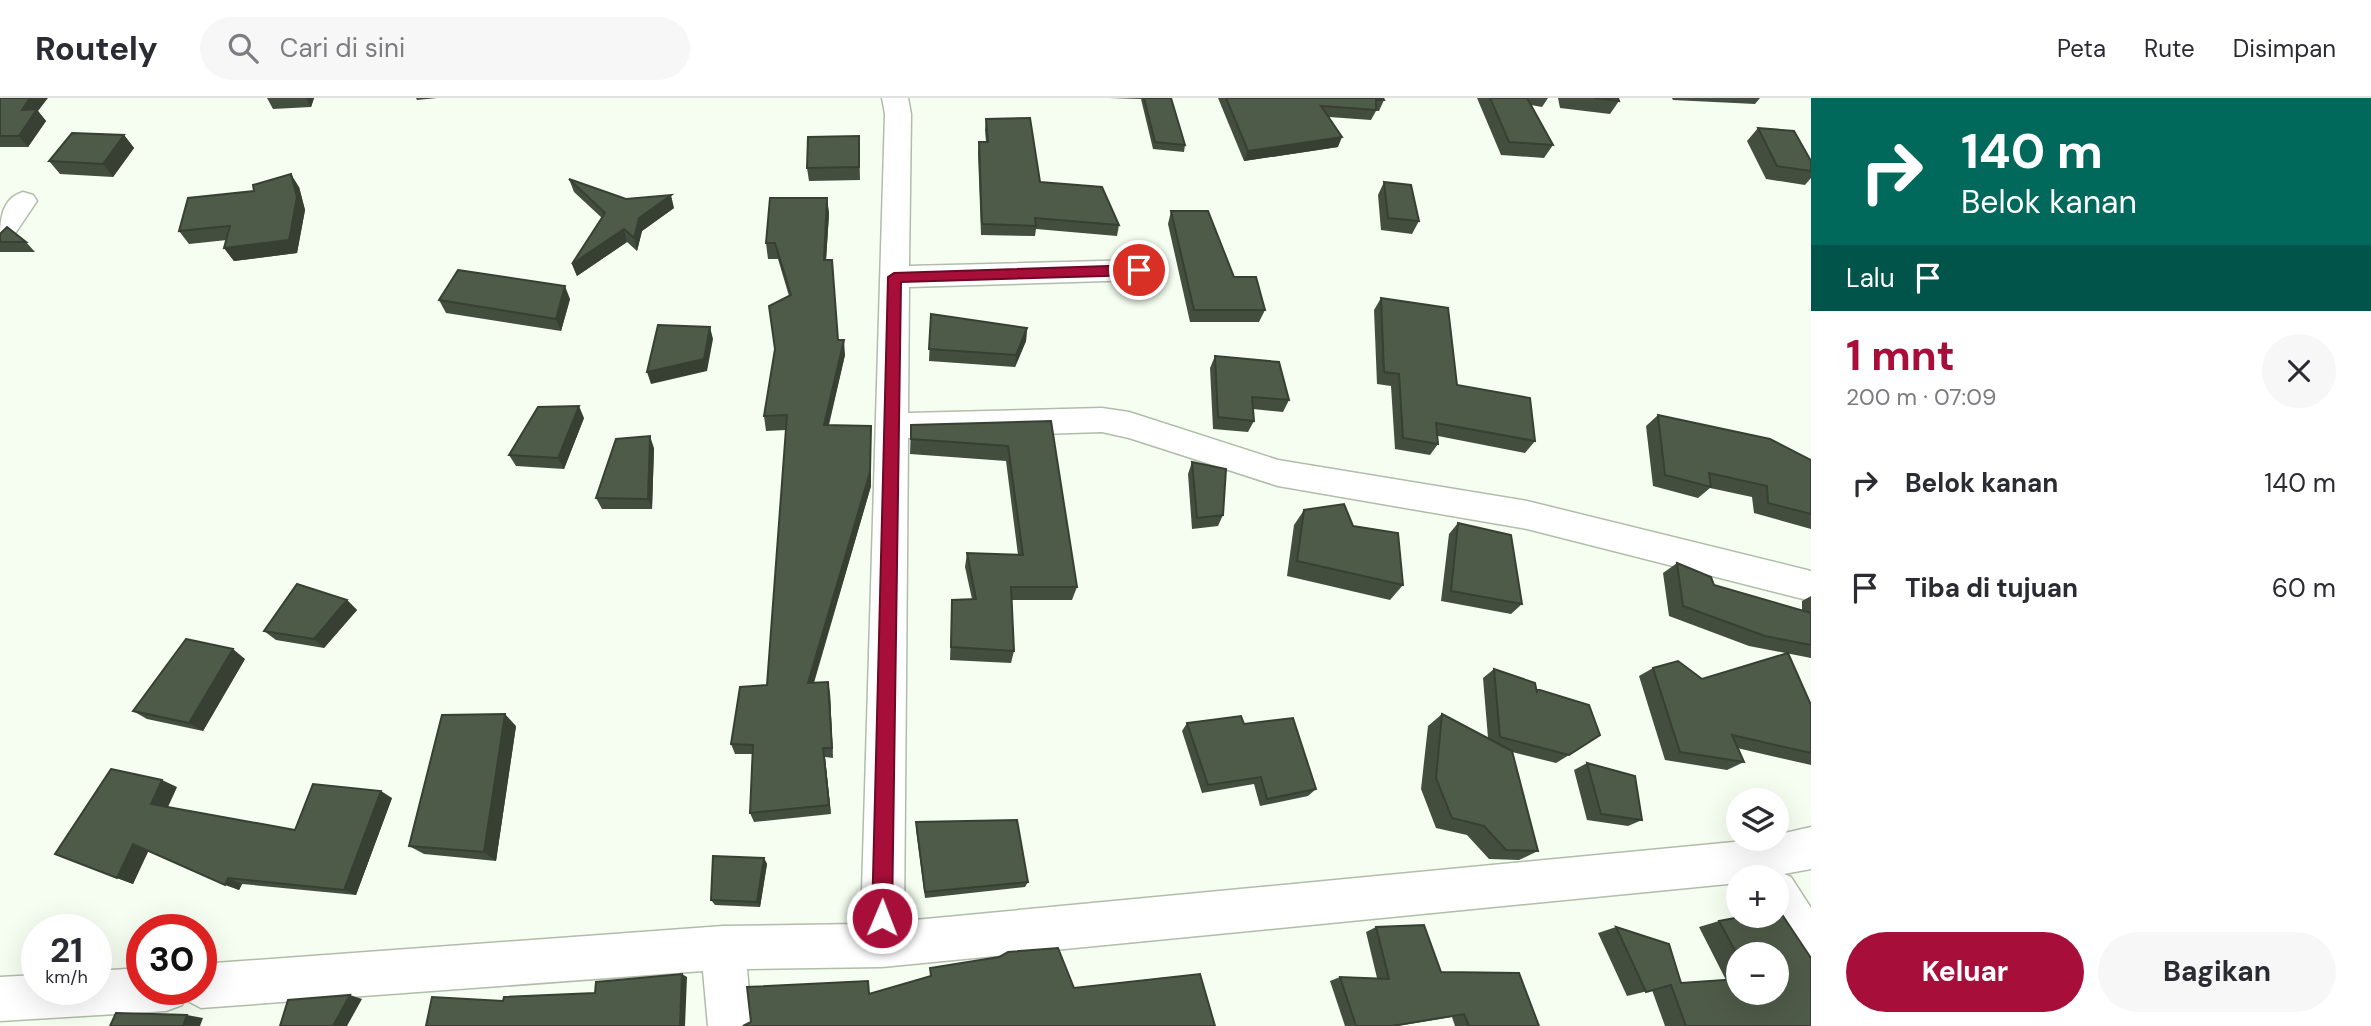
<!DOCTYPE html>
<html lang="id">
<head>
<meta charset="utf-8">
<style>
	body { margin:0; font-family:"DM Sans",sans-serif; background:#f7f7f7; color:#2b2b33; height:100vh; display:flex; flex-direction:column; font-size:26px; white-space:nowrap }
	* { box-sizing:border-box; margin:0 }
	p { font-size:23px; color:#7c7c81 }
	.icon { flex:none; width:38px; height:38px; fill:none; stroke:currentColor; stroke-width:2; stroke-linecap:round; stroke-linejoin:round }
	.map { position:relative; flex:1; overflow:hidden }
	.panel { display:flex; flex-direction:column; background:#fff; width:560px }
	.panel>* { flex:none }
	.guide { background:#00695c; color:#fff; overflow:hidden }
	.buttons { position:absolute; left:1726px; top:690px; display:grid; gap:14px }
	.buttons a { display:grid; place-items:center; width:63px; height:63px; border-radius:50%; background:#fff; box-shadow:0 7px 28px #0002; font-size:35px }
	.speed { position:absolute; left:21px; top:816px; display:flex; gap:14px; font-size:35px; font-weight:700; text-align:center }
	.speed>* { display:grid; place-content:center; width:91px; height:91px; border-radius:50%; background:#fff; box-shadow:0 7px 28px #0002; line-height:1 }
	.speed small { font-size:18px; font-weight:400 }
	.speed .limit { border:10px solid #d22; background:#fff; color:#111 }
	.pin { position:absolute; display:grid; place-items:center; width:60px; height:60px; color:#fff; margin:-30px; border:4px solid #fff; border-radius:50%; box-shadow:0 2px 7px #0007 }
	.me { position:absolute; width:77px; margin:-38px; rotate:1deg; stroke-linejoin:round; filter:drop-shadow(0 0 5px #0008) }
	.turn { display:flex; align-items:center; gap:24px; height:147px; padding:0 35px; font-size:32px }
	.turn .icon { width:91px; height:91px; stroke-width:2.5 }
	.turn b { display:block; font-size:49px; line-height:60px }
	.then { display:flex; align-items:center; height:66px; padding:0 35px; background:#0003; gap:14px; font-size:26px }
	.round { display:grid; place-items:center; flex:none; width:74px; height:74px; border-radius:37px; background:#f7f7f7 }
	.headline { display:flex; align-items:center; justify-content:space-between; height:119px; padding:0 35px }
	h1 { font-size:42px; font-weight:700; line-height:52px; color:#a70e39 }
	.button { display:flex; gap:14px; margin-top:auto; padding:14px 35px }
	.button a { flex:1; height:80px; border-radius:42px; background:#a70e39; color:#fff; font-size:28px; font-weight:700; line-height:80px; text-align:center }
	.button a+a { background:#f7f7f7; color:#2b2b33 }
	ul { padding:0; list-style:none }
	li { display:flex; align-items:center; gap:21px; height:105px; padding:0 35px }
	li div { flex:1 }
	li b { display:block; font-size:26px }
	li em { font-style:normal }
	header { display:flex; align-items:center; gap:42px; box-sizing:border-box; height:98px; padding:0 35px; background:#fff; border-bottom:2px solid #e1e1e2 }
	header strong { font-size:33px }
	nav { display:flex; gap:38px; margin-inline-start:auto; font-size:24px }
	.search { width:490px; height:63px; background:#f7f7f7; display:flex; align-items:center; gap:18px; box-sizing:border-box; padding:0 24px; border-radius:38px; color:#7c7c81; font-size:26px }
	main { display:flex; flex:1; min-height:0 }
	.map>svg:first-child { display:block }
</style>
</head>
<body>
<header>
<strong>Routely</strong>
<div class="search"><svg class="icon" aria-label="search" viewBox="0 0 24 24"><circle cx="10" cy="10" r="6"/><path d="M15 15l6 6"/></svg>Cari di sini</div>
<nav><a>Peta</a><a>Rute</a><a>Disimpan</a></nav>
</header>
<main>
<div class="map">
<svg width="1811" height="928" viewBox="0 0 1811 928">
	<rect width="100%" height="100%" fill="#f5fef1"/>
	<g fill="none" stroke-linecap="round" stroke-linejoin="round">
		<defs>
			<path id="street" d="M882,0H908L911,16L909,168L1139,162L1149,165L1153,172L1149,179L1139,182L909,189L908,315L1102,310L1129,314L1278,362L1527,403L1811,473V503L1527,431L1278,388L1129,340L1102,334L908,340L904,823L1776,740V737L1811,729V771L1784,776L1791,779L1811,810V871L1796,864L1766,817H1776V779H1738V785L882,869L747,871L752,928H708L703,873L201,910L184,901L182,907L166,913L0,923V879L37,877V891H96V873L142,870V891H201V866L723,828L861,826L885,16Z
				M23,94L33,97L37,103L10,143L0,146C0,124 0,101 23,94Z"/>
		</defs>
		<use href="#street" stroke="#b0bda9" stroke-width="3"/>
		<use href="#street" fill="#fff" fill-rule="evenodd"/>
	</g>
	<path fill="#444e3f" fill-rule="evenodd" d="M0,0L38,13L46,23L28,49H0Z
		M267,0H314L311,9L273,11Z
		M416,0H437L417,2Z
		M1109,0H1171L1185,47L1184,54L1153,51L1141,1Z
		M1218,0H1383L1384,2L1379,13H1376L1371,22L1329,19L1338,49L1244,63Z
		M1477,0H1548L1542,9L1531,7L1553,47L1544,60L1501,57Z
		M1558,0H1618L1619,3L1610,16L1560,10Z
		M1672,0H1760L1755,6L1673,2Z
		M986,21L1040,84L1119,127L1117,138L1036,131L1035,138L981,137L978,55L979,44H986L985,32Z
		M1758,30L1811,63V80L1805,87L1766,81L1747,43Z
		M124,37L134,50L113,79L60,76L49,63Z
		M859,38L860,82L809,83L807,70Z
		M569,81L626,101L674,110L642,133L637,153L627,144L577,178L572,166L602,120L574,94Z
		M1384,84L1419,123L1412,136L1381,132L1378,97Z
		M299,89L305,112L297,155L234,163L224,150L227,142L189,146L179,133Z
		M827,100L829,116L826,162L838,242L845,257L829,327L871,328V388L814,585L830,595L833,660L825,659L831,716L754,724L750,715L753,656H735L731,646L767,587L786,332L766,333L764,318L789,198L778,161H768L766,145Z
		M1171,113L1265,212L1259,224H1190L1168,126Z
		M0,136L26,144L35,154H0Z
		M1381,200L1457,287L1535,343L1525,355L1438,338V346L1430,357L1395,351L1391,288L1377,286L1374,212Z
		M570,201L561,233L446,215L439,202Z
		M931,216L1027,230L1026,243L1015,269L929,263Z
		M1215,258L1289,302L1283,314L1253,311L1254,323L1248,334L1213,331L1210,270Z
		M1658,317L1811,362V431L1754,415L1752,399L1710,390L1698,400L1653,388L1646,328Z
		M584,320L564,371L516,368L509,357Z
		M1051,323L1077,489L1072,502H1012L1014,553L1011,565L950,562L952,502L972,501L965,469L967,455L1018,457L1006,363L910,356L911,327Z
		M654,350L652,411H602L596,400Z
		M1192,364L1223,417L1218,428L1192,431L1188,376Z
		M1304,412L1353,428L1403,487L1390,502L1287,478L1294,427Z
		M1458,425L1522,506L1511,516L1441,503L1449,436Z
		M1677,465L1714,487L1802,513V503L1811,498V560L1749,548L1669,518L1663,475Z
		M347,502L357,512L324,550L276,542L264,533Z
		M245,561L203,633L147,621L133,613Z
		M1653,570L1811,607V667L1737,650L1744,664L1727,672L1665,662L1639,578Z
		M1494,571L1536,592L1569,657L1556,665L1512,654L1538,753L1519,762L1489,761L1467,737L1436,730L1421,691L1428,628L1442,616L1488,640L1483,580Z
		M1187,625L1244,626L1316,691L1308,698L1260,708L1254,686L1202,695L1182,633Z
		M516,628L496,763L424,756L409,748Z
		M1587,665L1642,722L1628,728L1587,722L1574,672Z
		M177,689L168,709L295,732L392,700L356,797L242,786L239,792L148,752L133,786L117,780Z
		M916,724L1028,784L1025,789L925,800L916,731Z
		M764,760L767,766L760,809L715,807L711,802Z
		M1719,823L1811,928H1665L1652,892L1627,898L1598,835L1616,829L1681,885L1726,882L1699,829ZM1738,856L1776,894H1738Z
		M1376,829L1441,874L1539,928H1455L1452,919L1397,928H1345L1330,883L1340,879L1377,880L1366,834Z"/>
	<path fill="#374033" d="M30,0H48L38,13L46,23L28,49L19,38L22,12Z
		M306,0H314L311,9Z
		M124,37L134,50L113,79L103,66Z
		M1342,39L1338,49L1244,63L1248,53Z
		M291,76L299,89L305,112L297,155L234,163L224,150Z
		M671,97L674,110L642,133L637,153L634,140L639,120Z
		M827,100L829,116L825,178L824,162Z
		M624,131L627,144L577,178L572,166Z
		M565,188L570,201L561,233L556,221Z
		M710,229L713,241L707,273L651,286L647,274Z
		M1027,230L1026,243L1015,269L1016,257Z
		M844,242L845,257L825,341L824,327Z
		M579,308L584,320L564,371L558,360Z
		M871,328V388L810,596L808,585Z
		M650,338L654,350L652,411L648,401Z
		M347,502L357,512L324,550L314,541Z
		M233,551L245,561L203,633L189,625Z
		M828,584L830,595L833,660L832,650Z
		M505,616L516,628L496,763L484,754Z
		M823,650L825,659L831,716L829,707Z
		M162,682L177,689L166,712L151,706Z
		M381,693L392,700L356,797L344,792Z
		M133,746L149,752L133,786L117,780Z
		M764,760L767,766L760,809L757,804Z
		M228,780L242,786L239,792L225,787Z
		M682,876L687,879L685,928H680Z
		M350,897L362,901L347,928H333Z
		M187,917L203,920L200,928H183Z"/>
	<path fill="#4f5b49" stroke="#374033" stroke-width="2" d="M0,0H30L22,12L37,11L19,38H0Z
		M1144,0H1171L1185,47L1155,44Z
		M1226,0H1383L1384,2H1376V12L1321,8L1342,39L1248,53Z
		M1490,0H1527L1553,47L1509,44Z
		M1594,0H1618L1619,3Z
		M1030,20L1040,84L1102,89L1119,127L1035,120L1036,128L982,126L979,44H988L986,21Z
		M1758,30L1794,33L1811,63V73L1777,68Z
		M72,35L124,37L103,66L49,63Z
		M859,38V69L807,70L808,39Z
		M291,76L297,99L289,142L224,150L230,128L179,133L188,100L254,93L253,87Z
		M569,81L626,101L671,97L639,120L634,140L624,131L572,166L605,115Z
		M1384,84L1411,87L1419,123L1388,120Z
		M770,100H827L824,162H832L838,242H844L824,327L871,328L870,374L808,585L828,584L832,650H823L829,707L750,715L753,647L731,646L740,589L767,587L787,317L764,318L775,251L769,208L791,197L775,145H766Z
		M1171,113H1208L1234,179H1256L1265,212H1194Z
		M7,129L26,144H0V136Z
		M458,172L565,188L556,221L439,202Z
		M1381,200L1448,210L1457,287L1530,300L1535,343L1436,325L1438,346L1403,340L1399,276L1384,274Z
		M931,216L1027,230L1016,257L929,251Z
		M658,227L710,229L704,261L647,274Z
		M1215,258L1279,264L1289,302L1252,299L1254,323L1218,319Z
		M579,308L558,360L509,357L538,309Z
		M1658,317L1770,341L1811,362V416L1768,405L1767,388L1709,375L1711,389L1665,377Z
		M1051,323L1077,489H1011L1014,553L951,549L952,502L976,501L967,455L1023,457L1008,348L911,341V327Z
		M650,338L648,401L596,400L616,341Z
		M1192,364L1226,371L1223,417L1197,420Z
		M1344,406L1353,428L1398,435L1403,487L1297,463L1304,412Z
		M1458,425L1511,437L1522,506L1451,493Z
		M1677,465L1711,479L1714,487L1811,515V547L1765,538L1683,508Z
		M297,486L347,502L314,541L264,533Z
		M186,541L233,551L189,625L133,613Z
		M1788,555L1811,607V655L1732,637L1744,664L1680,654L1653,570L1678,563L1702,581Z
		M1494,571L1535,585L1537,595V591L1589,607L1600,637L1569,657L1500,639Z
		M505,616L484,754L409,748L442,617Z
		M1442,616L1512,653L1538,753L1506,752L1484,728L1452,720L1436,680Z
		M1241,618L1244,626L1293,620L1316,691L1267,701L1261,679L1208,687L1187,625Z
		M1587,665L1635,678L1642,722L1601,716Z
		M111,671L162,682L151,706L295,732L313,686L381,693L344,792L228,780L225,787L133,746L117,780L55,756Z
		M1017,722L1028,784L925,794L916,724Z
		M713,758L764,760L757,804L711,802Z
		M1779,812L1811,860V928H1686L1671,887L1646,894L1616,829L1669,846L1681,885L1738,881V894H1776V856H1738V858L1719,823L1751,817H1776V813Z
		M1424,827L1441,874L1519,875L1539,928H1469L1464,916L1392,928H1356L1340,879L1389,881L1376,829Z
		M1058,850L1074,890L1200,876L1215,928H743L751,924L747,889L868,883L869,896L931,878L930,870L999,859L1008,854Z
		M682,876L680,928H426L432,899L503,903L504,899L595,895L596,884Z
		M350,897L333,928H280L288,902Z
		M116,915L187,917L183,928H110Z"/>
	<path fill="#a70e39" stroke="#6d0925" stroke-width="2" d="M1139,167L1145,172L1139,177L901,184L892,820L889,827L882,830L875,827L872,820L888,179L894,175Z"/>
</svg>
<div class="buttons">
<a><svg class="icon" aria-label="layers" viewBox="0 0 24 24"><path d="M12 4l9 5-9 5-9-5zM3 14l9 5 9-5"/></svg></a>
<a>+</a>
<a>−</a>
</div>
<div class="speed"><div>21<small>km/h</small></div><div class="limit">30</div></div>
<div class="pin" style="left:1139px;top:172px;background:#d93025"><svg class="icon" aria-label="arrive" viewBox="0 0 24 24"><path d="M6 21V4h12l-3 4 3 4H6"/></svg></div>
<svg class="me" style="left:882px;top:820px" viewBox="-20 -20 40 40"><circle r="17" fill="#a70e39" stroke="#fff" stroke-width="3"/><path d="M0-11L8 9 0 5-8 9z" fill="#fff"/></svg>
</div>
<section class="panel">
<div class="guide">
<div class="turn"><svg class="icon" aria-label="right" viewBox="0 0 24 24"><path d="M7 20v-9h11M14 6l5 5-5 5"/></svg><div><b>140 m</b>Belok kanan</div></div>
<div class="then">Lalu<svg class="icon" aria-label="arrive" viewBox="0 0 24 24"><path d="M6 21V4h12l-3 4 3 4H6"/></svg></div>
</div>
<div class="headline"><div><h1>1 mnt</h1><p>200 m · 07:09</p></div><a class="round"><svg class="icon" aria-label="close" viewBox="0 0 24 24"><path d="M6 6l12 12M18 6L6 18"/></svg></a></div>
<ul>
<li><svg class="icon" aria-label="right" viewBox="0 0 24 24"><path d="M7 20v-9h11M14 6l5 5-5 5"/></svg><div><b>Belok kanan</b></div><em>140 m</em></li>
<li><svg class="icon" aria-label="arrive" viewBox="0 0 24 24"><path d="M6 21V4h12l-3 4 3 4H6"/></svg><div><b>Tiba di tujuan</b></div><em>60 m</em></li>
</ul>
<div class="button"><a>Keluar</a><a>Bagikan</a></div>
</section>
</main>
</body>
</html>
